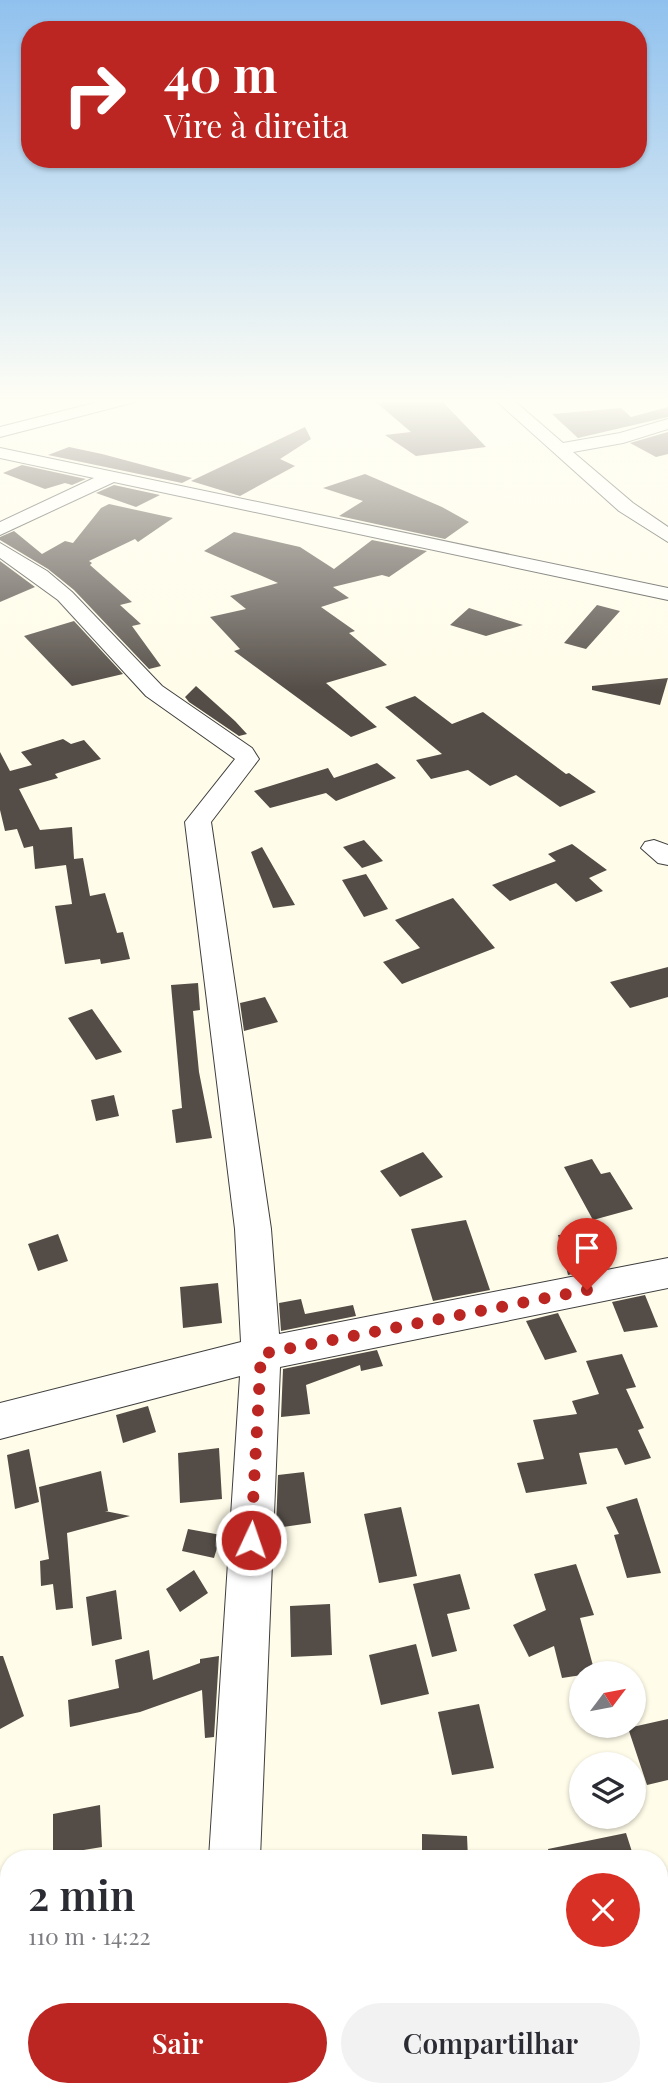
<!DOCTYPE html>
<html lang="pt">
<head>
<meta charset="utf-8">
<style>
	body { margin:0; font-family:"Playfair Display",serif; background:#f2f2f3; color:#2b2b33; height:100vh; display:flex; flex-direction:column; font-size:26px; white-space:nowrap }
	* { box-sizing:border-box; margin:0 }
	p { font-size:23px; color:#7c7c81 }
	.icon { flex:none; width:38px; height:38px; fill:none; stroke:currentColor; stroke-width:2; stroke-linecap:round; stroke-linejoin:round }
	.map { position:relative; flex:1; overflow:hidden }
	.panel { position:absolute; left:0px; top:1850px; width:668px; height:247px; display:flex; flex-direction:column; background:#fff; border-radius:28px 28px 0 0; box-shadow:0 2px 5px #0004 }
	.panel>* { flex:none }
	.hud { position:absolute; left:21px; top:21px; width:626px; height:147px; border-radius:28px; box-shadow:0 2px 5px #0004; background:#bc2622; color:#fff; overflow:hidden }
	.needle { width:46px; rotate:58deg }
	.controls { position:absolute; left:569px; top:1661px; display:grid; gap:14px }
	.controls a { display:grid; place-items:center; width:77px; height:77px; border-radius:50%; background:#fff; box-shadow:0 2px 5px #0004; font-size:35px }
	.pin { position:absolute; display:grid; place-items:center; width:60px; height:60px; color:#fff; margin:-72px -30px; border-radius:50% 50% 50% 0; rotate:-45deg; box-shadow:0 0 7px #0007 }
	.pin .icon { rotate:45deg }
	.me { position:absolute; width:77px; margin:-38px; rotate:3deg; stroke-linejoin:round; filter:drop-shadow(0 0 5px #0008) }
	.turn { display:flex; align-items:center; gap:24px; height:147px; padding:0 28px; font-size:32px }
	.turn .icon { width:91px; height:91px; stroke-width:2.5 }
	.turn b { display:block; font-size:49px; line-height:60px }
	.round { display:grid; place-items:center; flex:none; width:74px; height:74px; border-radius:37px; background:#f2f2f3 }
	.headline { display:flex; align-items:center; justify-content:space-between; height:119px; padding:0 28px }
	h1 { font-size:42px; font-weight:600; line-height:52px }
	.action { display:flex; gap:14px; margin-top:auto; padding:14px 28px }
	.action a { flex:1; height:80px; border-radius:42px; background:#bc2622; color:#fff; font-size:28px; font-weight:600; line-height:80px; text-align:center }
	.action a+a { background:#f2f2f3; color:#2b2b33 }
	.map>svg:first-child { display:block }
</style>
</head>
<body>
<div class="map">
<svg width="668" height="2095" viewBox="0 0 668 2095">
	<rect width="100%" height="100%" fill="#fffce9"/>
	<path fill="#544d47" d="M371,398H439L486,447L416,456L385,435L411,432Z
		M668,407V417L578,438L552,414L621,408L631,417Z
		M305,427L311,439L280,459L295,466L240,496L191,481Z
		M668,432V454L656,457L630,443Z
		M69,447L102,454L192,478L182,483L48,455Z
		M22,465L86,479L72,485L65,483L45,489L3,473Z
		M365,474L442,507L469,522L445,539L339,516L363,501L323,488Z
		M114,485L160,495L136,507L96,493Z
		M109,504L173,518L138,542L135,539L89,561L92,563L90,565L132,602L120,605L141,624L132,626L161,666L149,669L74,590L48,569L0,540V537L14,531L42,554L65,541L73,543L101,508Z
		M234,532L300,547L334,569L372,540L427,551L389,577L382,575L333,587L349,598L321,607L355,631L349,633L387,665L326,683L377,727L351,737L234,651L240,649L210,617L246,609L230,596L278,583L204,551Z
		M0,561L35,587L0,602Z
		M597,605L620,611L586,649L564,643Z
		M469,608L523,625L486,636L450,625Z
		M74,621L123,674L72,686L24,636Z
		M668,678L660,705L592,690V686Z
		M196,686L235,721L247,734L239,736L189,702L185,697Z
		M415,696L452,724L483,712L566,774L569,773L596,792L560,807L516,775L490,786L468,770L431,779L416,760L442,754L385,707Z
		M63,739L71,744L84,740L101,759L55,774L58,778L19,789L40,830L72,827L74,859L83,858L90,896L105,893L117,933L123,932L130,959L101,964L100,959L65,964L55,906L72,904L66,865L35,869L33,846L24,848L17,829L5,831L0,810V752L10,771L32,765L21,752Z
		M377,763L396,778L336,801L326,793L270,808L254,791L328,768L334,778Z
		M364,840L383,861L362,868L343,847Z
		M572,844L607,870L589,878L603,891L576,902L556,883L510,901L492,885L556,861L548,854Z
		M262,847L295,905L273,908L251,852Z
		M366,874L388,909L364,917L342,880Z
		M453,898L495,948L402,984L383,962L420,948L395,920Z
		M668,967V997L630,1008L610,982Z
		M198,983L200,1010L193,1011L199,1072L212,1138L176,1143L172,1110L182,1108L171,985Z
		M265,997L278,1022L244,1031L240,1003Z
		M92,1009L122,1052L96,1060L68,1018Z
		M114,1095L119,1116L96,1121L91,1100Z
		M423,1152L443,1177L400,1197L380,1171Z
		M592,1159L601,1174L610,1172L633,1209L593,1220L564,1167Z
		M466,1220L490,1290L433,1301L411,1229Z
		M599,1233L608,1267L568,1275L558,1235Z
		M58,1234L68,1261L38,1271L28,1244Z
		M218,1283L222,1323L183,1328L180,1287Z
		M645,1295L658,1327L624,1332L612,1302Z
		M301,1299L305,1314L353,1305L356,1316L281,1331L279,1303Z
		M558,1313L577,1352L545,1360L526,1321Z
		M377,1350L383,1366L361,1371L360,1365L306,1385L310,1414L281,1417L283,1369Z
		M622,1354L636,1387L626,1389L644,1428L638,1430L651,1458L625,1465L617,1448L579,1453L587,1484L526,1493L517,1463L544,1459L533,1420L577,1414L572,1401L599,1394L586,1361Z
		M148,1406L156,1432L123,1443L116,1415Z
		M219,1448L222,1499L180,1503L178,1453Z
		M29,1449L39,1502L15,1509L7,1455Z
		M101,1471L108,1511H105L130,1516L67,1533L73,1608L56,1610L53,1584L41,1586L40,1561L49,1559L39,1487Z
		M304,1472L311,1523L276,1528L278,1475Z
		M637,1498L661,1573L627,1578L614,1535L619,1534L606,1507Z
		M401,1507L417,1576L379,1583L364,1514Z
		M188,1529L221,1535L214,1558L182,1551Z
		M576,1564L594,1615L580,1618L595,1673L562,1678L554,1646L529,1657L513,1625L546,1610L534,1574Z
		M194,1570L208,1593L180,1612L166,1589Z
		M460,1574L470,1609L447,1614L457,1651L432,1657L413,1584Z
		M116,1590L122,1639L92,1646L86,1597Z
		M330,1604L332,1655L291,1657L290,1606Z
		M416,1644L429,1694L381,1705L369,1655Z
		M149,1650L153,1680L200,1663V1659L219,1656L214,1737L205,1738L202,1690L140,1712L70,1727L68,1700L119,1688L115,1660Z
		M0,1656H3L24,1716L0,1729Z
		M479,1704L494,1768L452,1775L438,1712Z
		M668,1719V1780L647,1785L628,1728Z
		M100,1805L102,1847L53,1855V1814Z
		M626,1833L634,1858H549L548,1849Z
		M422,1834L467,1836L468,1858H422Z"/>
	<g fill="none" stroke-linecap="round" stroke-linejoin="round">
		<defs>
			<path id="minor" d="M114,398H141L139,401L0,437V427Z
				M493,398H511L563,443L620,433L668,419V429L623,443L573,452L633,503L668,527V542L619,511Z
				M0,448L668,588V600L114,482L0,535V522L94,478L0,458Z
				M0,543L47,571L72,592L162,686L252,748L259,759L211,822L271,1229L279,1334L668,1258V1288L280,1367L260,1858H209L240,1376L0,1439V1403L241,1342L235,1229L185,822L235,759L146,696L58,600L0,558Z
				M654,840L668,845V865L658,863L641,848L645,842Z"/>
		</defs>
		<use href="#minor" stroke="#3e3e3e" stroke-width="2"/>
		<use href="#minor" fill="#fff" fill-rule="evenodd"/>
	</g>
	<linearGradient id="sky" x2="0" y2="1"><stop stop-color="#90c1ee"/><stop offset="0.58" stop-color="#fffef5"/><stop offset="1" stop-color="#fffef5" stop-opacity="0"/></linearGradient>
	<rect width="668" height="691" fill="url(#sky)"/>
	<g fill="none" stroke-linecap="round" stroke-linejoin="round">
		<path stroke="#bc2622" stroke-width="12" stroke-dasharray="0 21.6" d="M251,1540L261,1354L587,1290"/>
	</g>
</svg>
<div class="controls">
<a><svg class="needle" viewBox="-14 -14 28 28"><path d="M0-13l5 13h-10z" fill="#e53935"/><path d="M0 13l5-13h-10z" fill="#7c7c81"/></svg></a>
<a><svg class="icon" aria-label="layers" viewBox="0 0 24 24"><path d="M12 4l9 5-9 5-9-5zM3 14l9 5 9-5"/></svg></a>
</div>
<div class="pin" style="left:587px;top:1290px;background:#d93025"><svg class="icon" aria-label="arrive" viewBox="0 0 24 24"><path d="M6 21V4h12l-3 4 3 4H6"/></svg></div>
<svg class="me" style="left:251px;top:1540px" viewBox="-20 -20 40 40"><circle r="17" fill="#bc2622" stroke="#fff" stroke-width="3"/><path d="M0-11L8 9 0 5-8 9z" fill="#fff"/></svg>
<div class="hud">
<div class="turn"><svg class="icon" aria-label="right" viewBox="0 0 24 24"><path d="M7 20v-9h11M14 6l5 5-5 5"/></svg><div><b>40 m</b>Vire à direita</div></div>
</div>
<section class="panel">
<div class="headline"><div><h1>2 min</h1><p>110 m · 14:22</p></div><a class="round" style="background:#d93025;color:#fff"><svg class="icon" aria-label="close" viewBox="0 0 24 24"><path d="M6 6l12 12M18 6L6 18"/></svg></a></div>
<div class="action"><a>Sair</a><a>Compartilhar</a></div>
</section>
</div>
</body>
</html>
